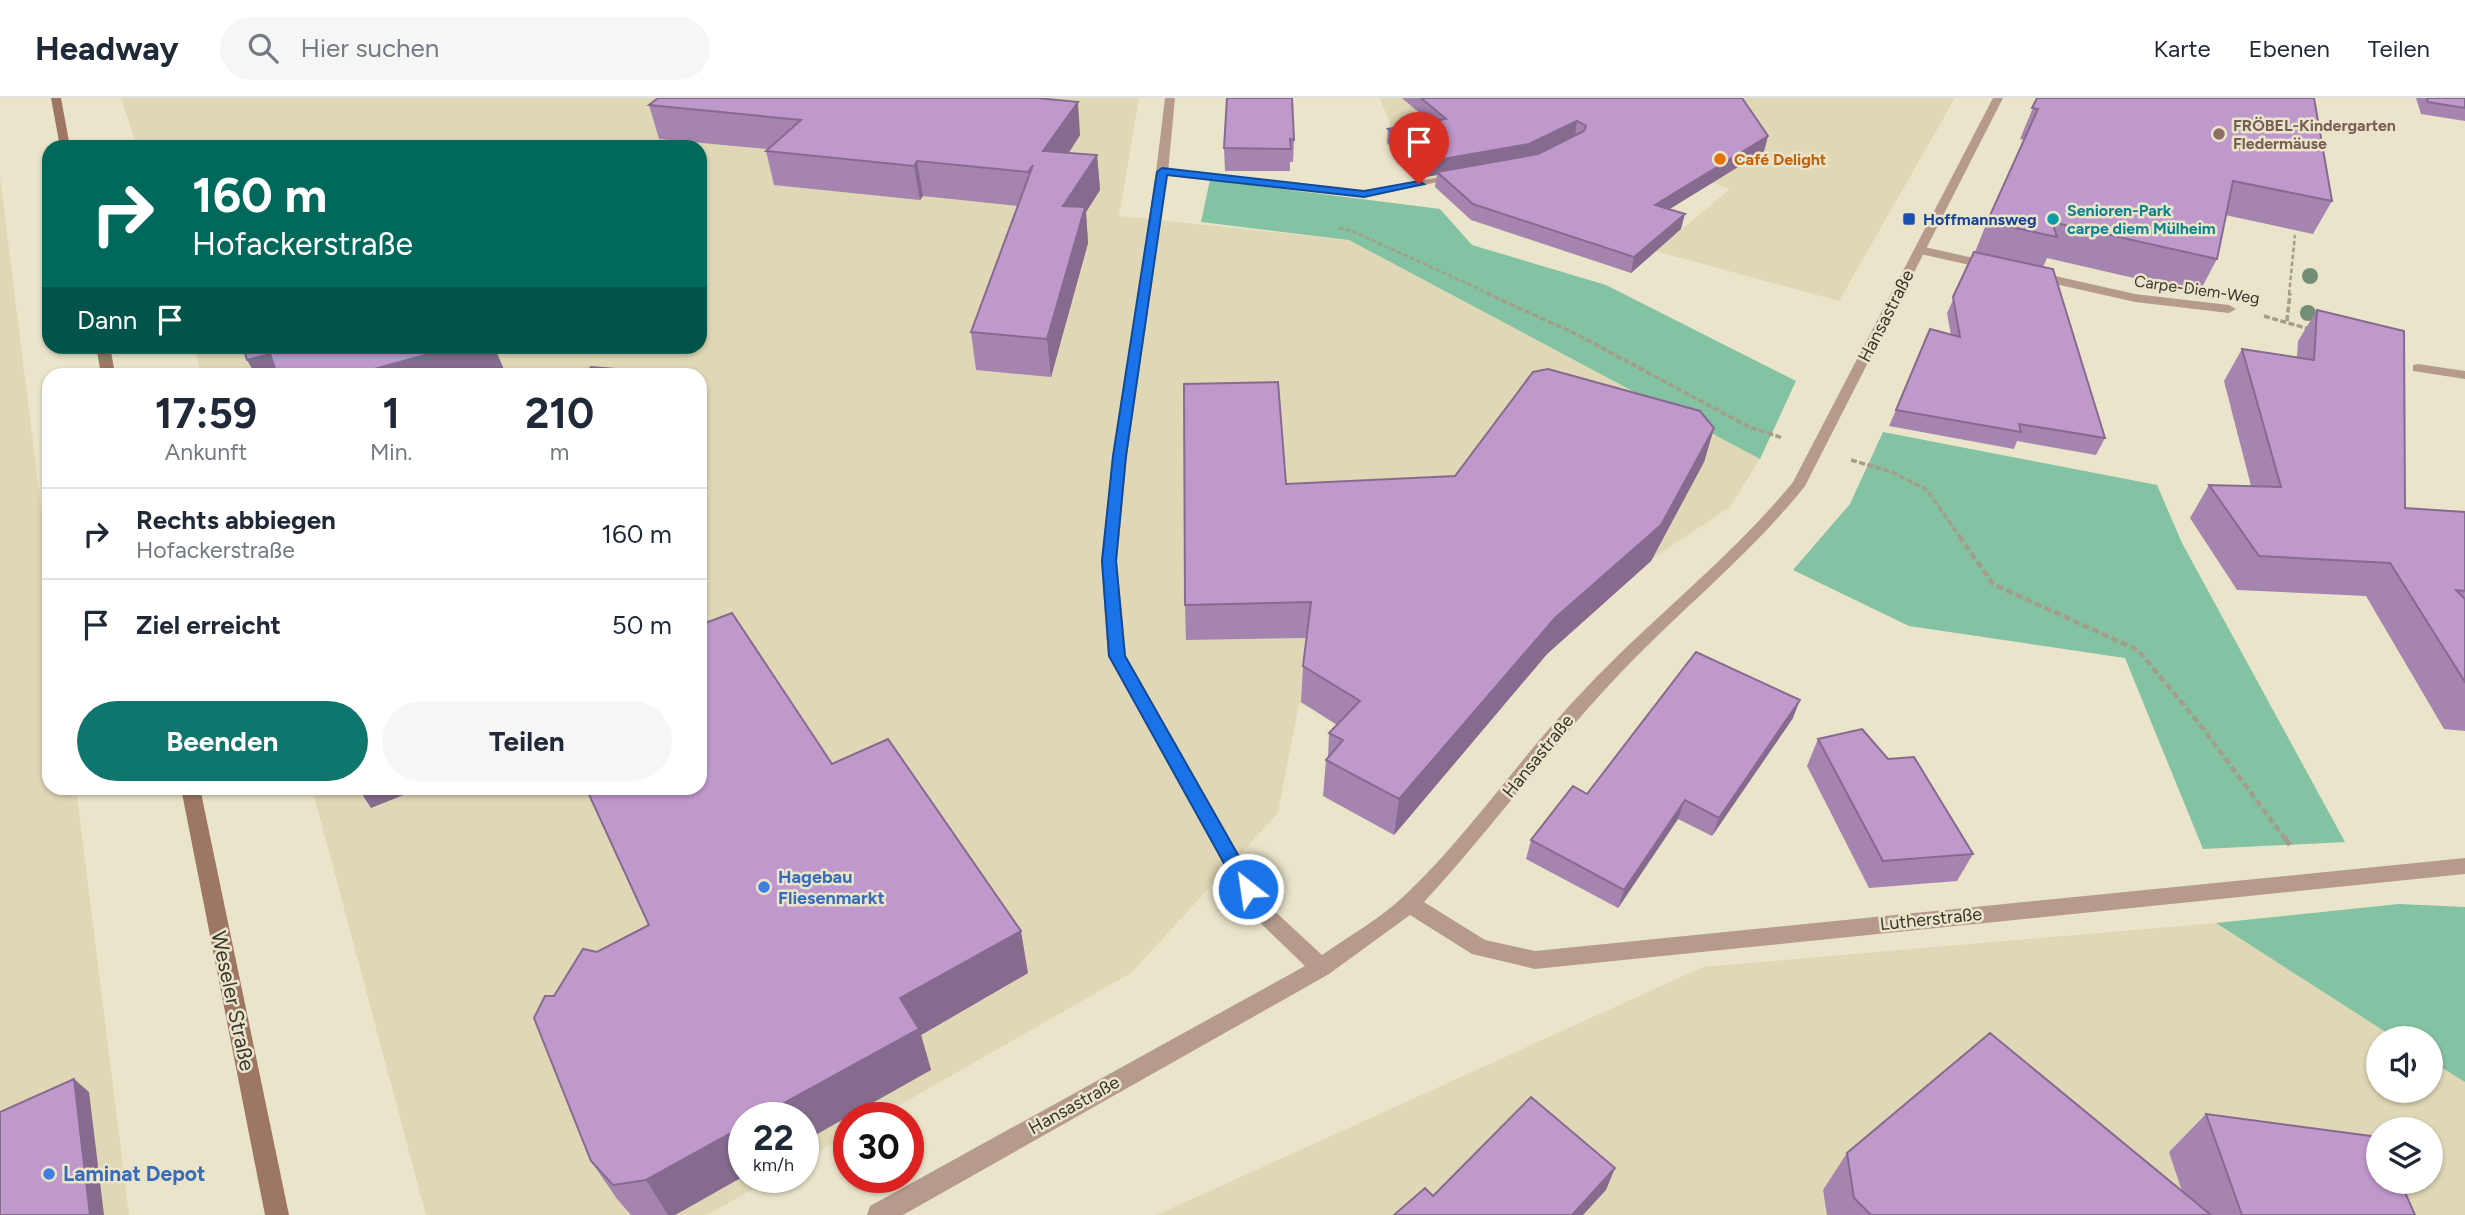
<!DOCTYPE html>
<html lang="de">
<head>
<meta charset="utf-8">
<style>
	body { margin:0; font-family:Figtree,sans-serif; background:#f6f6f7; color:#1f2937; height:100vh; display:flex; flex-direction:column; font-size:26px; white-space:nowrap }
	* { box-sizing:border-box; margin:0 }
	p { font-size:23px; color:#747a83 }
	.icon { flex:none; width:38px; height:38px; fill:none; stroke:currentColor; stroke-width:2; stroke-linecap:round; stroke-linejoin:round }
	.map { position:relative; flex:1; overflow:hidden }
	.panel { position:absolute; left:42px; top:270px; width:665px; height:427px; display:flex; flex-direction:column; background:#fff; border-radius:21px; box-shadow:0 2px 5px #0004 }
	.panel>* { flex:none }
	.hud { position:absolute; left:42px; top:42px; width:665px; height:214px; border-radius:21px; box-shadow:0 2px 5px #0004; background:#00695c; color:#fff; overflow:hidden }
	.buttons { position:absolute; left:2366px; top:928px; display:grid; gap:14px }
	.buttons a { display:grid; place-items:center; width:77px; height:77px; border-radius:50%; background:#fff; box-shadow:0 2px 5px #0004; font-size:35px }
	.speed { position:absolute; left:728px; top:1004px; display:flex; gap:14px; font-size:35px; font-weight:700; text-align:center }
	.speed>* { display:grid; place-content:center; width:91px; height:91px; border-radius:50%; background:#fff; box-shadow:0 2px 5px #0004; line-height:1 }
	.speed small { font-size:18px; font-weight:400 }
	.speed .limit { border:10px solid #d22; background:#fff; color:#111 }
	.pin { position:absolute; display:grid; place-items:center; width:60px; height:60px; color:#fff; margin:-72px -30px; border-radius:50% 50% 50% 0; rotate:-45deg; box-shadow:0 0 7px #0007 }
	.pin .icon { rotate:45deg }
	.me { position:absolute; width:77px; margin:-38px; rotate:330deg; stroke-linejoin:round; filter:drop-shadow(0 0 5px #0008) }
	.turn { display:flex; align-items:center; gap:24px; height:147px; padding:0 35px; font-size:32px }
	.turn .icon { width:91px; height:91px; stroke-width:2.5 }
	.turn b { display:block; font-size:49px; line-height:60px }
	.then { display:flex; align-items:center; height:66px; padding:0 35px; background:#0003; gap:14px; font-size:26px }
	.eta { display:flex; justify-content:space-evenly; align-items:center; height:119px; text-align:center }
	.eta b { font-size:42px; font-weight:700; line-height:49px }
	.button { display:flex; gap:14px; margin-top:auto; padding:14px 35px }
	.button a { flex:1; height:80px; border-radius:42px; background:#0f766e; color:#fff; font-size:28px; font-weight:700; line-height:80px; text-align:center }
	.button a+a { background:#f6f6f7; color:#1f2937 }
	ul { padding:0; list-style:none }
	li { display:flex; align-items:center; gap:21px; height:91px; padding:0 35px; border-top:2px solid #e0e1e3 }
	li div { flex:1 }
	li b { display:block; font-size:26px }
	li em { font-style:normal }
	header { display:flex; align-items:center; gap:42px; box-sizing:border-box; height:98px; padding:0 35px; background:#fff; border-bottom:2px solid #e0e1e3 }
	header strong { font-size:33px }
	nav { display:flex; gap:38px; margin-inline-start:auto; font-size:24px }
	.search { width:490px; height:63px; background:#f6f6f7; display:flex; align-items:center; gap:18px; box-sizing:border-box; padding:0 24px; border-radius:38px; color:#747a83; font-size:26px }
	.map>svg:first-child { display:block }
</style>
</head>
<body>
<header>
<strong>Headway</strong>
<div class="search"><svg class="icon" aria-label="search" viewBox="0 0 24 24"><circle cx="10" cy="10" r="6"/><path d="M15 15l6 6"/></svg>Hier suchen</div>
<nav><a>Karte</a><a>Ebenen</a><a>Teilen</a></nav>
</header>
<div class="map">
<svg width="2465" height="1117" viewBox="0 0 2465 1117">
	<rect width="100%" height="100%" fill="#eae4ca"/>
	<path fill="#dfd7b6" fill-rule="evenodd" d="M121,0H1139L1119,118L1349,142L1760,361L1730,409L1656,458L1547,556L1446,673L1299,605L1278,715L1131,875L877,1020H849V1036L803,1062V1020H744V1080H773L707,1117H426L312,690H700V276H201L194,249L700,248V49H137Z
		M1380,0H1955L1839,203L1656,153L1730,91L1618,50L1397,44Z
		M0,79L49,473V690H76L129,1117H0Z
		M2216,825L2395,940H2378V992H2431V963L2465,984V1117H1157L1703,869ZM2378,1031H2431V1083H2378Z"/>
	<path fill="#83c2a2" d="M1210,82L1440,111L1472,147L1606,187L1796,283L1760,361L1349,142L1201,124Z
		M1883,334L2157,387L2182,445L2345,744L2203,751L2125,560L1909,528L1793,472L1850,406Z
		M2399,806L2465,809V984L2431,963V940H2395L2216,825Z"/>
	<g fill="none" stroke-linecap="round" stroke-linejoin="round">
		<path stroke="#a39e8b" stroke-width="2.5" stroke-dasharray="4.5 2.5" stroke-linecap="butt" d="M1339,130L1352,133L1490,196
			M2289,196L2295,137"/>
		<path stroke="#a39e8b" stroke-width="3.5" stroke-dasharray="6 2.5" stroke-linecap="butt" d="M1486,195L1576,236L1749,329L1783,340
			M2264,218L2309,231
			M2287,223L2290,195
			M1851,362L1892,374L1927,392L1960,439"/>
		<path stroke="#a39e8b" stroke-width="4.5" stroke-dasharray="7 3.5" stroke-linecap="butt" d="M1959,438L1993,486L2138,552L2202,629L2286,742"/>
		<path stroke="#a39e8b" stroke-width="5" stroke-dasharray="9 4.5" stroke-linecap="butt" d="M2285,740L2290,747"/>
		<path fill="#b69b8d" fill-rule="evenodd" d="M1162,71L1365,93L1457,76L1463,79L1365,99L1158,76V72Z
			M1920,148L1996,165L1998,168L1992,172L1916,155V149Z
			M2033,173L2135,196L2229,207L2236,211L2229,215L2135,204L2029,180V174Z
			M2418,266L2465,273V281L2413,273V267Z"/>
		<path fill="#b69b8d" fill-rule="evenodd" d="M1165,0H1175L1168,74L1127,358L1117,463L1126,558L1267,806L1322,857C1349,838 1380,821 1404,798C1471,735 1522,656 1586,590C1653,519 1732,459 1793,384L1993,0H2003L1805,388C1754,452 1690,504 1633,562C1558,638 1496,726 1424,804L1485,842L1535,853L2465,760V776L1535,871L1472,856L1410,817L1329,876L903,1117H867L870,1108L1305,868L1253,818L1108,558L1101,463L1113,358L1156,74Z"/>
		<path fill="#9e7764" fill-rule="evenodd" d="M51,0H61L70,49H60Z
			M96,248H110L115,276H101Z
			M181,690H200L289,1117H265Z"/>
	</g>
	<g fill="#738e76">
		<circle cx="2310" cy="178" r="8"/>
		<circle cx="2308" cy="215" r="8"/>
	</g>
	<path fill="#a584af" d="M1402,0H1742L1768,38L1764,53L1669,111L1681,131L1631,175L1471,122L1435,89L1437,77L1425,79L1387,45L1388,31L1430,24Z
		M2037,0L2332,103L2313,136L2225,117L2217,161L2199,195L2047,160L2043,169L2105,340L2096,357L2017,343L2014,351L1889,328L1896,312L1951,237L1947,215L1975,154L1987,124L2024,42L2020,41Z
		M2416,0H2465V23L2421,16Z
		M649,7L1080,37L1069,55L1097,57L1100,92L1086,114L1088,145L1051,279L976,272L971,234L1018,108L923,98L920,102L774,87L766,53L767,51L659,41Z
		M1294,42L1293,64H1290V73H1225L1224,50Z
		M2317,212L2405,410L2465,414V633L2444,631L2366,498L2237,492L2190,420L2209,387L2251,388L2224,283L2242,251L2297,259L2298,243Z
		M1714,330L1704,364L1651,463L1547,556L1394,737L1323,698L1326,662L1328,660L1329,635L1337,627L1301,604L1303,568L1306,540L1186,542L1185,507L1286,386L1455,378Z
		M1793,620L1712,738L1678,721L1618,810L1526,761L1531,742L1587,696Z
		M1818,641L1973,756L1957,783L1869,790L1807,668Z
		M832,666L1028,875L921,937L931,972L744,1020V1078L675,1117H631L617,1101L591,1063L554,898L597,854L649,827Z
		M2206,1016L2415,1117H1827L1823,1092L1847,1055L2182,1093L2169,1054Z"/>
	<path fill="#866b8f" d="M1078,4L1080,37L1047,87L1043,53Z
		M1577,23L1575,38L1527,60L1437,74V77L1425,79L1426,64Z
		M1768,38L1764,53L1652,122L1655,107Z
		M1097,57L1100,92L1086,114L1088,145L1051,279L1047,241L1063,108Z
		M917,63L923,98L920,102L914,68Z
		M1685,116L1681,131L1631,175L1634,159Z
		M458,248H494L506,276H356Z
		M270,256L281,276H255L247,262Z
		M1714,330L1704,364L1651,463L1547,556L1394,737L1399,701Z
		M1800,602L1793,620L1712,738L1719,720Z
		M358,690H421L371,710Z
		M1685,702L1678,721L1618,810L1624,792Z
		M1021,833L1028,875L921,937L931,972L803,1044V1020H757L900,900Z
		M74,981L89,994L104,1117H90Z
		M744,1028V1078L675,1117H668L646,1082Z
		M1615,1070L1606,1092L1583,1117H1572Z"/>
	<path fill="#c099cc" stroke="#866b8f" stroke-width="2" d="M658,0H1037L1078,4L1043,53L1097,57L1063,108L1085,109L1047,241L971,234L1033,67L1028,74L917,63L914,68L766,53L801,22L649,7Z
		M1227,0H1292L1294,42L1290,41L1291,51L1224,50Z
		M1421,0H1742L1768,38L1655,107L1685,116L1634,159L1473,106L1437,74L1538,56L1584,33L1586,28L1577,23L1529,46L1426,64L1388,31L1446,21Z
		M2037,0H2314L2332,103L2233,83L2217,161L2052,124L2057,139L1987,124L2038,11L2032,10Z
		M2427,0H2465V10L2428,4Z
		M1974,154L2053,171L2105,340L2019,326L2021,334L1896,312L1930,231L1960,239L1953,199Z
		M2317,212L2404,233L2405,410L2465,414V493L2456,492L2465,501V584L2390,465L2259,458L2209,387L2281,389L2242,251L2314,262Z
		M243,248H458L356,276H277L270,256L247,262Z
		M591,269L677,276H585Z
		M1548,271L1700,313L1714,330L1661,427L1555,520L1399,701L1326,662L1343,642L1329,635L1360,603L1303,568L1311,504L1185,507L1184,286L1278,284L1286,386L1455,378L1533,274Z
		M732,515L832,666L888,641L1021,833L900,900L919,931L757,1020H744V1028L646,1082L613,1087L591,1063L534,920L545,898H554L583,851L597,854L649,827L586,690H700V527Z
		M1696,554L1800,602L1719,720L1685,702L1624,792L1531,742L1573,688L1587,696Z
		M1862,631L1888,661L1914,659L1973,756L1883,763L1818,641Z
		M1990,935L2211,1117H1871L1854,1100L1847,1055Z
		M74,981L90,1117H0V1014Z
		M1531,999L1615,1070L1572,1117H1394L1425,1090L1433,1098Z
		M2206,1016L2378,1039V1083H2400L2415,1117H2242Z"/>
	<path fill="#1a73e8" stroke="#114b97" stroke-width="2" d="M1162,70L1364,93L1419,83L1424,86L1364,99L1167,77L1126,358L1116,463L1125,558L1254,785L1257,791L1248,798L1241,796L1109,558L1102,463L1113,358L1157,74Z"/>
	<circle fill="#8d6e63" stroke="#eae4ca" stroke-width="2.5" cx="2219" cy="36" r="7"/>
	<circle fill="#e8710a" stroke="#eae4ca" stroke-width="2.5" cx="1720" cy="61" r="7"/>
	<rect fill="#1a4fb4" stroke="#eae4ca" stroke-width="2.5" x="1902" y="114" width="14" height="14" rx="3.5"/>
	<circle fill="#0f9aa8" stroke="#eae4ca" stroke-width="2.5" cx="2053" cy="121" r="7"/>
	<g fill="#3f7fe0" stroke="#eae4ca" stroke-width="2.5">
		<circle cx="764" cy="789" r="7"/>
		<circle cx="49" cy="1076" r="7"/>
	</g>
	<g text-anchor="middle" stroke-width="5" stroke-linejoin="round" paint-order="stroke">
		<g font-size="16" font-weight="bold" fill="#785e54" stroke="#eae4ca" text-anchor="start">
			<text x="2233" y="33">FRÖBEL-Kindergarten<tspan x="2233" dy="18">Fledermäuse</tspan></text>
		</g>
		<g font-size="16" font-weight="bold" fill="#c56008" stroke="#eae4ca" text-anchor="start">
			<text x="1734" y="67">Café Delight</text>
		</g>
		<g font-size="16" font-weight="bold" fill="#0d838f" stroke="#eae4ca" text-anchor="start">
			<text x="2067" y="118">Senioren-Park<tspan x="2067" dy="18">carpe diem Mülheim</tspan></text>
		</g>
		<g font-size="16" font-weight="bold" fill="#164399" stroke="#eae4ca" text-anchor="start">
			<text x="1923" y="127">Hoffmannsweg</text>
		</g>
		<g font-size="16" fill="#39362c" stroke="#eae4ca">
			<text transform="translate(2197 191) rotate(8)" y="6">Carpe-Diem-Weg</text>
		</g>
		<g font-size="18" fill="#39362c" stroke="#eae4ca">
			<text transform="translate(1886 218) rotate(-63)" y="6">Hansastraße</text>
			<text transform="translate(1538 658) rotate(-51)" y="6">Hansastraße</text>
			<text transform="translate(1931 821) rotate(-6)" y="6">Lutherstraße</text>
			<text transform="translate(1074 1007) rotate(-29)" y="6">Hansastraße</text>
		</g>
		<g font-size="18" font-weight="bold" fill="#366cbe" stroke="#eae4ca" text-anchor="start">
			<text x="778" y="785">Hagebau<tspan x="778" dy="21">Fliesenmarkt</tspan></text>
		</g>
		<g font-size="21" fill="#39362c" stroke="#eae4ca">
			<text transform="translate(233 903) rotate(78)" y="7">Weseler Straße</text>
		</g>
		<g font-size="21" font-weight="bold" fill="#366cbe" stroke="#eae4ca" text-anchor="start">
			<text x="63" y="1083">Laminat Depot</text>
		</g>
	</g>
</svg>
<div class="buttons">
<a><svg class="icon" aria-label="sound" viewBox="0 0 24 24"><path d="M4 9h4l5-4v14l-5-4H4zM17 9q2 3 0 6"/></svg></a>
<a><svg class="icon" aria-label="layers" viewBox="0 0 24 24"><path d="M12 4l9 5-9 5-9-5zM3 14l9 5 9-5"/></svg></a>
</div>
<div class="speed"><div>22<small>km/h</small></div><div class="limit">30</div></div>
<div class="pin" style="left:1419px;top:86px;background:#d93025"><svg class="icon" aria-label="arrive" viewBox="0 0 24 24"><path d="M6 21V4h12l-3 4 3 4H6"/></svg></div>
<svg class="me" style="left:1248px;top:791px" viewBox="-20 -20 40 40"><circle r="17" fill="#1a73e8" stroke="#fff" stroke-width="3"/><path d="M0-11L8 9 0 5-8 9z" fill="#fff"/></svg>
<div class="hud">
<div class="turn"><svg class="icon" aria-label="right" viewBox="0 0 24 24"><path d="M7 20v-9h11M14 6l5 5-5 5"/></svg><div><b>160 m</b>Hofackerstraße</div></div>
<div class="then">Dann<svg class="icon" aria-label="arrive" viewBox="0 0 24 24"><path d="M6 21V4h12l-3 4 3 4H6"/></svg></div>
</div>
<section class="panel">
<div class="eta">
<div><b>17:59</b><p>Ankunft</p></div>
<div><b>1</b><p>Min.</p></div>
<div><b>210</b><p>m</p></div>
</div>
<ul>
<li><svg class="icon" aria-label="right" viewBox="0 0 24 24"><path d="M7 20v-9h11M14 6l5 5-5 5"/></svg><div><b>Rechts abbiegen</b><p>Hofackerstraße</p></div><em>160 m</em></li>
<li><svg class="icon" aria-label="arrive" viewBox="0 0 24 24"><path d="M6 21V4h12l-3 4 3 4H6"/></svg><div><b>Ziel erreicht</b></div><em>50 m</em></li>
</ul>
<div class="button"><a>Beenden</a><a>Teilen</a></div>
</section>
</div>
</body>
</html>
